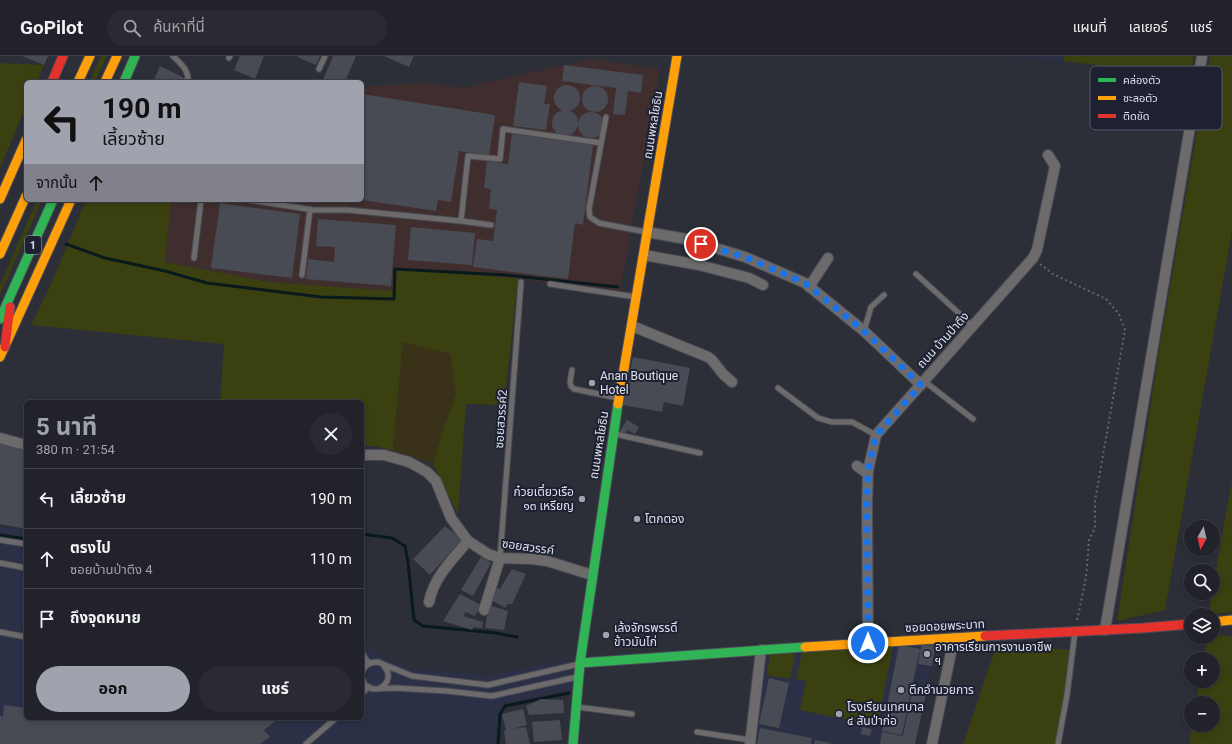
<!DOCTYPE html>
<html lang="th">
<head>
<meta charset="utf-8">
<style>
	body { margin:0; font-family:Roboto,"Noto Sans Thai",sans-serif; background:#292a32; color:#f1f3f6; height:100vh; display:flex; flex-direction:column; font-size:15px; white-space:nowrap }
	* { box-sizing:border-box; margin:0 }
	p { font-size:13px; color:#a2a4a8 }
	.icon { flex:none; width:22px; height:22px; fill:none; stroke:currentColor; stroke-width:2; stroke-linecap:round; stroke-linejoin:round }
	.map { position:relative; flex:1; overflow:hidden }
	.panel { position:absolute; left:24px; top:344px; width:340px; height:320px; display:flex; flex-direction:column; background:#21222a; border-radius:6px; box-shadow:0 2px 6px #0003,0 0 0 1px #3e3f47 }
	.panel>* { flex:none }
	.banner { position:absolute; left:24px; top:24px; width:340px; height:122px; border-radius:6px; box-shadow:0 2px 6px #0003,0 0 0 1px #3e3f47; background:#a0a2ae; color:#111; overflow:hidden }
	.needle { width:26px; rotate:188deg }
	.controls { position:absolute; left:1184px; top:464px; display:grid; gap:8px }
	.controls a { display:grid; place-items:center; width:36px; height:36px; border-radius:50%; background:#21222a; box-shadow:0 2px 6px #0003,0 0 0 1px #3e3f47; font-size:20px }
	.pin { position:absolute; display:grid; place-items:center; width:34px; height:34px; color:#fff; margin:-17px; border:2px solid #fff; border-radius:50%; box-shadow:0 1px 4px #0007 }
	.me { position:absolute; width:44px; margin:-22px; rotate:0deg; stroke-linejoin:round; filter:drop-shadow(0 0 3px #0008) }
	.turn { display:flex; align-items:center; gap:14px; height:84px; padding:0 12px; font-size:18px }
	.turn .icon { width:52px; height:52px; stroke-width:2.5 }
	.turn b { display:block; font-size:28px; line-height:34px }
	.then { display:flex; align-items:center; height:38px; padding:0 12px; background:#0003; gap:8px; font-size:15px }
	.round { display:grid; place-items:center; flex:none; width:42px; height:42px; border-radius:21px; background:#292a32 }
	.summary { display:flex; align-items:center; justify-content:space-between; height:68px; padding:0 12px }
	h1 { font-size:24px; font-weight:700; line-height:30px; color:#a0a2ae }
	.primary-button { display:flex; gap:8px; margin-top:auto; padding:8px 12px }
	.primary-button a { flex:1; height:46px; border-radius:24px; background:#a0a2ae; color:#111; font-size:16px; font-weight:700; line-height:46px; text-align:center }
	.primary-button a+a { background:#292a32; color:#f1f3f6 }
	ul { padding:0; list-style:none }
	li { display:flex; align-items:center; gap:12px; height:60px; padding:0 12px; border-top:1px solid #3e3f47 }
	li div { flex:1 }
	li b { display:block; font-size:15px }
	li em { font-style:normal }
	header { display:flex; align-items:center; gap:24px; box-sizing:border-box; height:56px; padding:0 20px; background:#21222a; border-bottom:1px solid #3e3f47 }
	header strong { font-size:19px }
	nav { display:flex; gap:22px; margin-inline-start:auto; font-size:14px }
	.search { width:280px; height:36px; background:#292a32; display:flex; align-items:center; gap:10px; box-sizing:border-box; padding:0 14px; border-radius:22px; color:#a2a4a8; font-size:15px }
	.map>svg:first-child { display:block }
</style>
</head>
<body>
<header>
<strong>GoPilot</strong>
<div class="search"><svg class="icon" aria-label="search" viewBox="0 0 24 24"><circle cx="10" cy="10" r="6"/><path d="M15 15l6 6"/></svg>ค้นหาที่นี่</div>
<nav><a>แผนที่</a><a>เลเยอร์</a><a>แชร์</a></nav>
</header>
<div class="map">
<svg width="1232" height="688" viewBox="0 0 1232 688">
	<rect width="100%" height="100%" fill="#2c2e38"/>
	<path fill="#2b3046" d="M1006,0H1064L1063,5Z
		M0,471L26,474V662H362V582L368,589L389,605L411,613L489,619L570,604L573,633L503,648L499,688H0Z
		M937,583L915,688H754L763,602L769,594Z"/>
	<path fill="#3f2e2d" d="M592,3L660,13L620,236L538,226L518,222L396,213L394,235L269,226L165,206L171,144H362V32L370,30L430,27L462,32Z"/>
	<path fill="#3b4011" d="M101,0H107L95,26H89Z
		M1064,0H1194L1190,20L1063,5Z
		M1210,0H1232V175L1165,554L1117,565L1161,283Z
		M0,7L44,9L37,26H26V51L0,112Z
		M37,144H42L0,239V229Z
		M86,144H171L165,206L269,226L394,235L395,213L518,222L504,349L466,348L458,458L433,408L444,370L456,338L403,286L393,395L375,390H362V346H220L224,288L31,269L52,226Z
		M1232,423V556L1208,559L1212,537H1213V532Z
		M1213,578L1232,581V688H1189L1192,669H1213V647H1196L1199,625H1213V603H1203L1207,581H1213Z
		M894,585L877,670L800,654L806,625L796,623L803,592Z
		M997,588L1069,594L1059,688H963Z
		M770,598H795L790,623L767,619Z"/>
	<path fill="#393218" d="M403,286L451,298L456,338L444,370L433,408L393,395Z"/>
	<g fill="none" stroke-linecap="round" stroke-linejoin="round">
		<path stroke="#091a1c" stroke-width="3" d="M66,188L105,202L165,215L207,227L321,241L394,243L395,213L505,219L618,231
			M362,478L392,482L405,490L408,506L414,564L423,570L496,577L517,581
			M0,479L26,483
			M498,688L500,658L505,650L569,637"/>
	</g>
	<path fill="#494b54" d="M22,0H48L44,9Z
		M240,0H264L255,23L234,14Z
		M298,0H320L316,9L297,1Z
		M333,0H356L345,26H327L323,24Z
		M384,0H414L409,11Z
		M564,9L643,19L641,37L628,35L625,59L613,58L616,32L562,25Z
		M160,10L186,23L184,26H153Z
		M519,26L547,30L544,48H550L546,74L513,70Z
		M554 42a13 13 0 1 1 26 0a13 13 0 1 1-26 0Z
		M582 43a13 13 0 1 1 26 0a13 13 0 1 1-26 0Z
		M362,38L495,59L489,100L459,95L451,146L438,144L436,155L362,144Z
		M552 67a13 13 0 1 1 26 0a13 13 0 1 1-26 0Z
		M578 69a13 13 0 1 1 26 0a13 13 0 1 1-26 0Z
		M512,78L593,89L583,169L575,167L568,223L473,211L477,183L493,185L497,154L489,153L491,133L484,132L487,105L508,108Z
		M220,147L300,158L292,222L211,212Z
		M318,163L396,169L391,230L306,223L308,203L334,206L335,191L316,190Z
		M411,171L475,177L472,209L408,204Z
		M633,301L690,312L683,350L664,346L662,356L623,349Z
		M627,364L639,371L635,378L628,374L624,379L619,376Z
		M0,387L26,395V473L0,468Z
		M445,470L462,483L430,519L413,503Z
		M481,501L491,507L473,540L461,534Z
		M512,513L526,518L512,548H507L506,552L491,544L494,532L500,533Z
		M460,538L481,549L475,560L466,556L463,560L483,566L482,572L474,571L472,574L443,565Z
		M489,549L508,555L504,574L485,572Z
		M922,585L936,587L932,610L918,608Z
		M899,589L920,593L902,679L882,675Z
		M769,622L789,627L779,672L759,668Z
		M913,631L927,633L915,688H880L882,676L903,680Z
		M541,643L563,644L564,657L529,659L526,650Z
		M4,649L26,652V662H279L264,674L270,681L260,688H0V660L3,661Z
		M523,653L527,669L512,673L526,671L530,688H506L504,675H506L502,658Z
		M560,664L562,684L534,686L532,666Z
		M862,671L872,673L870,680L861,678Z
		M760,672L812,682L811,688H757Z
		M815,684L831,687V688H814Z"/>
	<g fill="none" stroke-linecap="round" stroke-linejoin="round">
		<defs>
			<path id="lane" d="M173,0C181,8 189,14 188,26
				M229,2L230,0
				M319,13L325,0
				M606,61L589,153L590,161L599,167L646,176
				M249,144L314,154H348L461,165L491,169
				M461,165L468,100L500,103L503,73L601,87
				M194,202L201,144
				M916,218L973,270
				M302,219L310,153
				M550,228L636,241
				M864,275L871,251L884,239
				M572,314L570,326L571,330L574,333L618,342
				M924,325L973,363
				M778,332L818,362L832,366H852L876,379
				M615,378L700,397
				M0,484L26,488
				M500,502L521,226
				M0,507L26,512
				M0,576L26,581
				M362,597L369,608
				M362,617C364,609 370,606 378,606L412,620L488,629L579,608
				M362,622L365,629L373,633L395,632L447,635L492,640L577,621
				M380,632C389,627 391,618 384,610
				M362,637L369,631
				M577,651L632,658
				M697,676L750,684
				M306,688L336,662
				M1058,688L1067,639L1075,576"/>
			<path id="street" d="M647,176L686,183L745,201L805,227L864,275L921,329
				M644,199L699,209L749,222L763,229
				M809,231L828,202
				M632,270L708,301L712,304L723,318L732,326
				M0,382L26,389
				M362,399H384L409,406L427,416L436,425L451,462L468,485L488,498L500,502L532,503L547,505L592,519
				M857,410L868,418
				M429,546C434,521 452,504 468,485
				M484,554L500,502
				M1105,574L1202,0
				M868,587L867,447L868,415L876,379L1033,202L1037,194L1055,110L1048,99
				M750,688L761,594
				M932,688L954,582"/>
			<path id="fast" d="M124,26L135,0
				M0,263L53,144
				M580,607L805,591
				M573,688L580,607L618,348"/>
			<path id="slow" d="M78,26L90,0
				M105,26L117,0
				M0,143L26,84
				M0,198L26,140
				M0,301L71,144
				M618,348L677,0
				M1213,566L1232,564
				M805,591L985,580"/>
			<path id="jam" d="M52,26L63,0
				M5,291L10,251
				M985,580L1143,572L1191,568"/>
		</defs>
		<use href="#lane" stroke="#494b54" stroke-width="7"/>
		<use href="#street" stroke="#494b54" stroke-width="12"/>
		<use href="#fast" stroke="#494b54" stroke-width="11"/>
		<use href="#slow" stroke="#494b54" stroke-width="11"/>
		<use href="#jam" stroke="#494b54" stroke-width="11"/>
		<path stroke="#666569" stroke-width="2" stroke-dasharray="2 3" stroke-linecap="butt" d="M1040,208L1053,218L1106,243L1119,258L1125,274L1095,445V472L1089,484L1086,521L1077,565"/>
		<use href="#lane" stroke="#6d6a6b" stroke-width="5"/>
		<use href="#street" stroke="#6d6a6b" stroke-width="10"/>
		<use href="#fast" stroke="#30b455" stroke-width="9"/>
		<use href="#slow" stroke="#ff9f0a" stroke-width="9"/>
		<use href="#jam" stroke="#e5322d" stroke-width="9"/>
	</g>
	<g fill="none" stroke-linecap="round" stroke-linejoin="round">
		<path stroke="#1a73e8" stroke-width="7" stroke-dasharray="0 12.6" d="M701,188L745,201L805,227L864,275L921,329L876,379L868,415L867,447L868,587"/>
	</g>
	<g fill="#a0a2ae" stroke="#1d2132" stroke-width="1.5">
		<circle cx="592" cy="327" r="4"/>
		<circle cx="582" cy="443" r="4"/>
		<circle cx="637" cy="463" r="4"/>
		<circle cx="606" cy="579" r="4"/>
		<circle cx="927" cy="598" r="4"/>
		<circle cx="901" cy="634" r="4"/>
		<circle cx="839" cy="658" r="4"/>
	</g>
	<g text-anchor="middle" stroke-width="4" stroke-linejoin="round" paint-order="stroke">
		<rect fill="#1d2132" stroke="#a4a7b5" stroke-width="1" x="25" y="180" width="16" height="18" rx="3"/>
		<g font-size="11" font-weight="bold" fill="#dee1ed">
			<text x="33" y="193">1</text>
		</g>
		<g font-size="12" fill="#dee1ed" stroke="#1d2132">
			<text transform="translate(653 69) rotate(-81)" y="4">ถนนพหลโยธิน</text>
			<text transform="translate(943 284) rotate(-48)" y="4">ถนน บ้านป่าตึง</text>
			<text transform="translate(501 363) rotate(-86)" y="4">ซอยสวรรค์2</text>
			<text transform="translate(599 389) rotate(-81)" y="4">ถนนพหลโยธิน</text>
			<text transform="translate(528 491) rotate(8)" y="4">ซอยสวรรค์</text>
			<text transform="translate(945 570) rotate(-3)" y="4">ซอยดอยพระบาท</text>
		</g>
		<g font-size="12" fill="#dee1ed" stroke="#1d2132" text-anchor="start">
			<text x="600" y="324">Anan Boutique<tspan x="600" dy="14">Hotel</tspan></text>
			<text x="574" y="440" text-anchor="end">ก๋วยเตี๋ยวเรือ<tspan x="574" dy="14">๑๓ เหรียญ</tspan></text>
			<text x="645" y="467">โตกตอง</text>
			<text x="614" y="576">เล้งจักรพรรดิ์<tspan x="614" dy="14">ข้าวมันไก่</tspan></text>
			<text x="935" y="595">อาคารเรียนการงานอาชีพ<tspan x="935" dy="14">ฯ</tspan></text>
			<text x="909" y="638">ตึกอำนวยการ</text>
			<text x="847" y="655">โรงเรียนเทศบาล<tspan x="847" dy="14">๔ สันป่าก่อ</tspan></text>
		</g>
	</g>
	<rect x="1090" y="10" width="132" height="64" rx="6" fill="#1d2132" stroke="#575b6a" stroke-width="1"/>
	<rect x="1098" y="22" width="18" height="4" fill="#30b455"/>
	<rect x="1098" y="40" width="18" height="4" fill="#ff9f0a"/>
	<rect x="1098" y="58" width="18" height="4" fill="#e5322d"/>
	<g font-size="11" fill="#dee1ed">
		<text x="1123" y="28">คล่องตัว</text>
		<text x="1123" y="46">ชะลอตัว</text>
		<text x="1123" y="64">ติดขัด</text>
	</g>
</svg>
<div class="controls">
<a><svg class="needle" viewBox="-14 -14 28 28"><path d="M0-13l5 13h-10z" fill="#e53935"/><path d="M0 13l5-13h-10z" fill="#a2a4a8"/></svg></a>
<a><svg class="icon" aria-label="search" viewBox="0 0 24 24"><circle cx="10" cy="10" r="6"/><path d="M15 15l6 6"/></svg></a>
<a><svg class="icon" aria-label="layers" viewBox="0 0 24 24"><path d="M12 4l9 5-9 5-9-5zM3 14l9 5 9-5"/></svg></a>
<a>+</a>
<a>−</a>
</div>
<div class="pin" style="left:701px;top:188px;background:#d93025"><svg class="icon" aria-label="arrive" viewBox="0 0 24 24"><path d="M6 21V4h12l-3 4 3 4H6"/></svg></div>
<svg class="me" style="left:868px;top:587px" viewBox="-20 -20 40 40"><circle r="17" fill="#1a73e8" stroke="#fff" stroke-width="3"/><path d="M0-11L8 9 0 5-8 9z" fill="#fff"/></svg>
<div class="banner">
<div class="turn"><svg class="icon" aria-label="left" viewBox="0 0 24 24"><path d="M17 20v-9H6M10 6l-5 5 5 5"/></svg><div><b>190 m</b>เลี้ยวซ้าย</div></div>
<div class="then">จากนั้น<svg class="icon" aria-label="ahead" viewBox="0 0 24 24"><path d="M12 20V5M6 11l6-6 6 6"/></svg></div>
</div>
<section class="panel">
<div class="summary"><div><h1>5 นาที</h1><p>380 m · 21:54</p></div><a class="round"><svg class="icon" aria-label="close" viewBox="0 0 24 24"><path d="M6 6l12 12M18 6L6 18"/></svg></a></div>
<ul>
<li><svg class="icon" aria-label="left" viewBox="0 0 24 24"><path d="M17 20v-9H6M10 6l-5 5 5 5"/></svg><div><b>เลี้ยวซ้าย</b></div><em>190 m</em></li>
<li><svg class="icon" aria-label="ahead" viewBox="0 0 24 24"><path d="M12 20V5M6 11l6-6 6 6"/></svg><div><b>ตรงไป</b><p>ซอยบ้านป่าตึง 4</p></div><em>110 m</em></li>
<li><svg class="icon" aria-label="arrive" viewBox="0 0 24 24"><path d="M6 21V4h12l-3 4 3 4H6"/></svg><div><b>ถึงจุดหมาย</b></div><em>80 m</em></li>
</ul>
<div class="primary-button"><a>ออก</a><a>แชร์</a></div>
</section>
</div>
</body>
</html>
